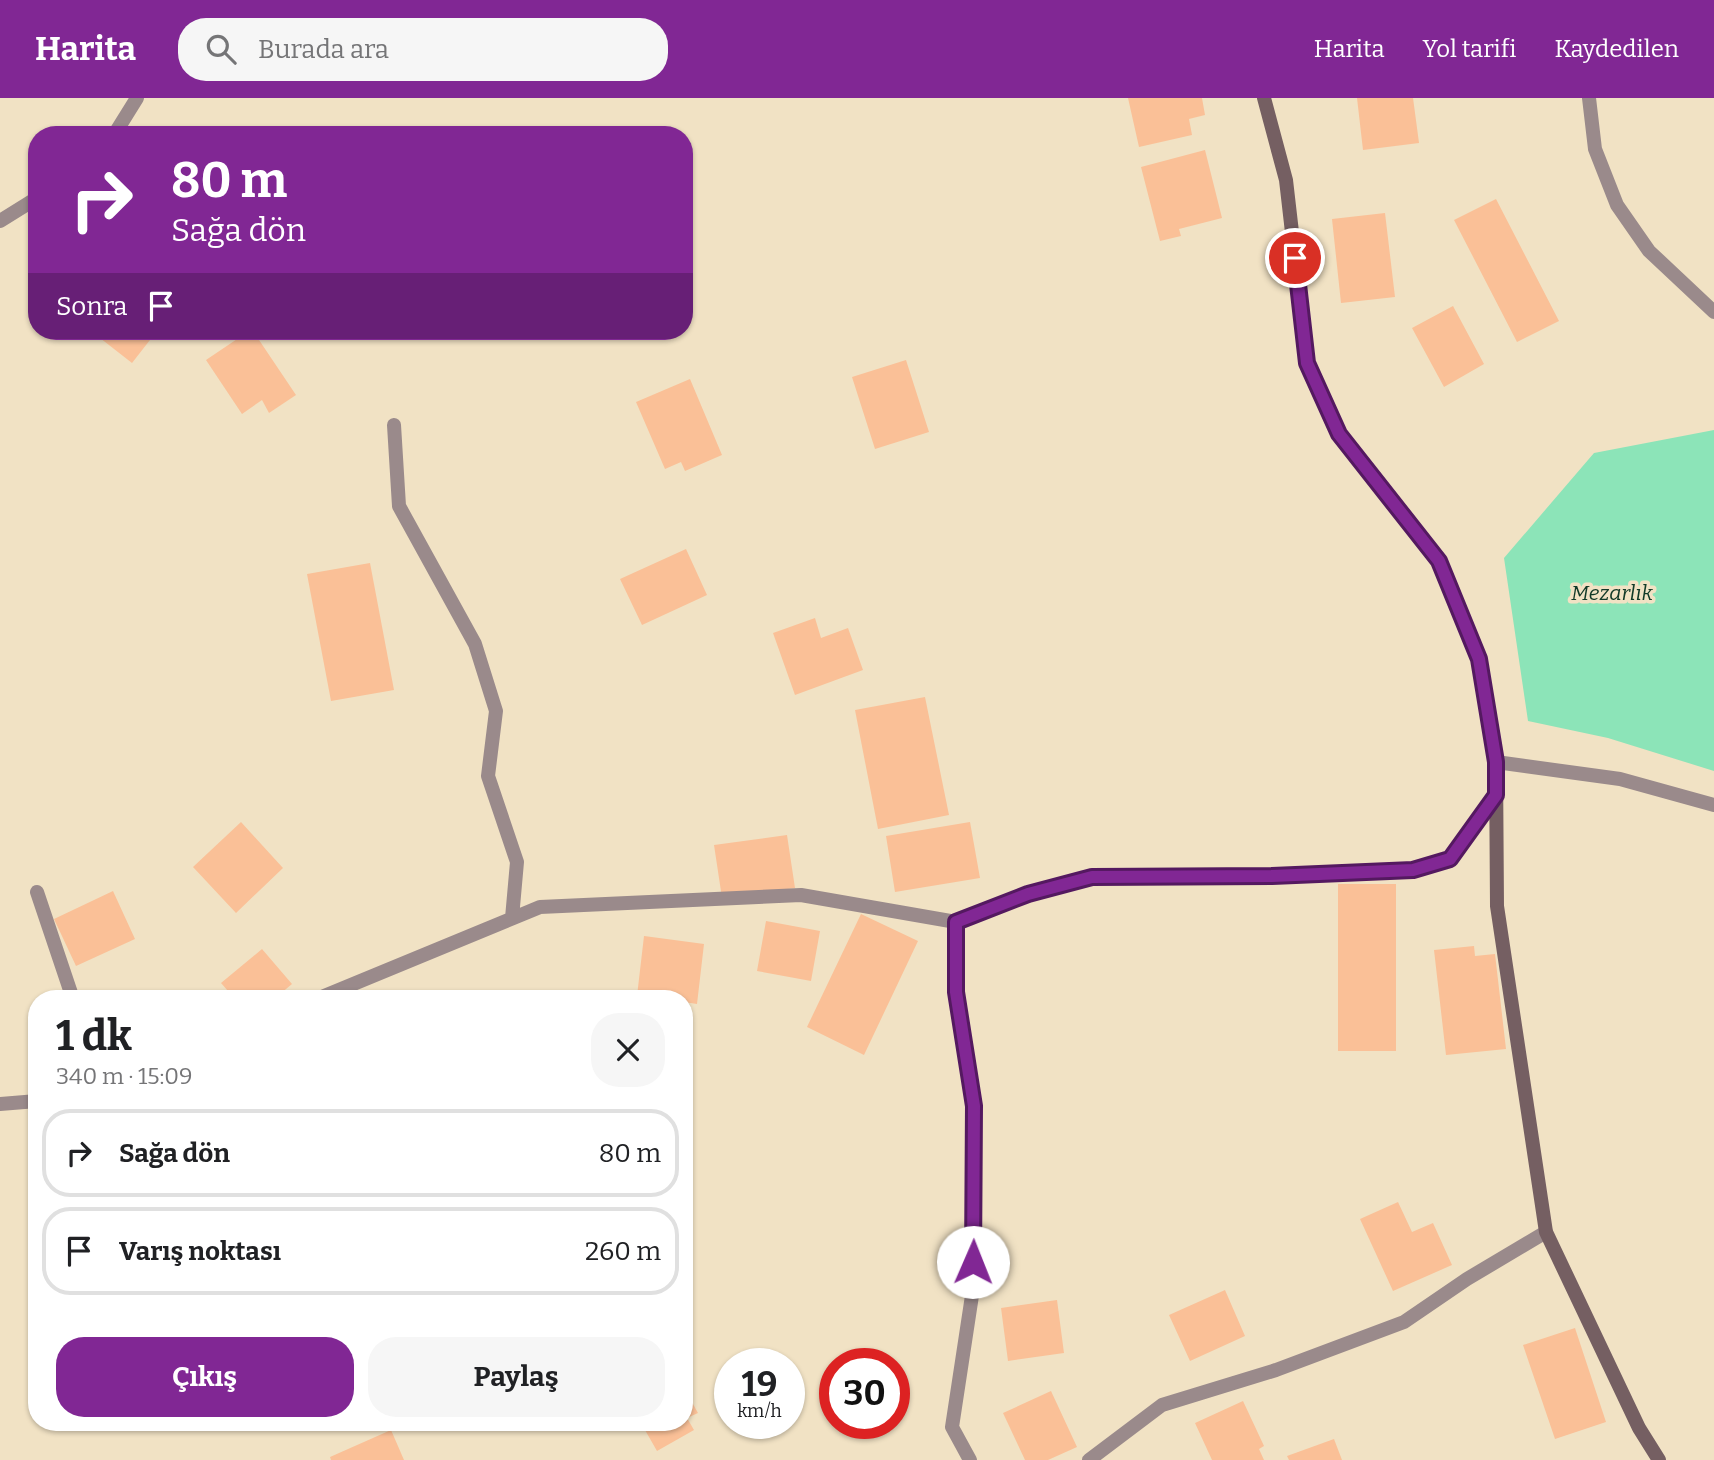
<!DOCTYPE html>
<html lang="tr">
<head>
<meta charset="utf-8">
<style>
	body { margin:0; font-family:Bitter,serif; background:#f6f6f6; color:#202124; height:100vh; display:flex; flex-direction:column; font-size:26px; white-space:nowrap }
	* { box-sizing:border-box; margin:0 }
	p { font-size:23px; color:#757577 }
	.icon { flex:none; width:38px; height:38px; fill:none; stroke:currentColor; stroke-width:2; stroke-linecap:round; stroke-linejoin:round }
	.map { position:relative; flex:1; overflow:hidden }
	.drawer { position:absolute; left:28px; top:892px; width:665px; height:441px; display:flex; flex-direction:column; background:#fff; border-radius:28px; box-shadow:0 2px 5px #0004 }
	.drawer>* { flex:none }
	.banner { position:absolute; left:28px; top:28px; width:665px; height:214px; border-radius:28px; box-shadow:0 2px 5px #0004; background:#812794; color:#fff; overflow:hidden }
	.speed { position:absolute; left:714px; top:1250px; display:flex; gap:14px; font-size:35px; font-weight:700; text-align:center }
	.speed>* { display:grid; place-content:center; width:91px; height:91px; border-radius:50%; background:#fff; box-shadow:0 2px 5px #0004; line-height:1 }
	.speed small { font-size:18px; font-weight:400 }
	.speed .limit { border:10px solid #d22; background:#fff; color:#111 }
	.pin { position:absolute; display:grid; place-items:center; width:60px; height:60px; color:#fff; margin:-30px; border:4px solid #fff; border-radius:50%; box-shadow:0 2px 7px #0007 }
	.me { position:absolute; width:77px; margin:-38px; rotate:1deg; stroke-linejoin:round; filter:drop-shadow(0 0 5px #0008) }
	.turn { display:flex; align-items:center; gap:24px; height:147px; padding:0 28px; font-size:32px }
	.turn .icon { width:91px; height:91px; stroke-width:2.5 }
	.turn b { display:block; font-size:49px; line-height:60px }
	.then { display:flex; align-items:center; height:66px; padding:0 28px; background:#0003; gap:14px; font-size:26px }
	.round { display:grid; place-items:center; flex:none; width:74px; height:74px; border-radius:28px; background:#f6f6f6 }
	.summary { display:flex; align-items:center; justify-content:space-between; height:119px; padding:0 28px }
	h1 { font-size:42px; font-weight:700; line-height:52px }
	.button { display:flex; gap:14px; margin-top:auto; padding:14px 28px }
	.button a { flex:1; height:80px; border-radius:28px; background:#812794; color:#fff; font-size:28px; font-weight:700; line-height:80px; text-align:center }
	.button a+a { background:#f6f6f6; color:#202124 }
	ul { padding:0; list-style:none }
	li { display:flex; align-items:center; gap:21px; height:88px; margin:0 14px 10px; padding:0 14px; border:4px solid #e0e0e0; border-radius:28px }
	li div { flex:1 }
	li b { display:block; font-size:26px }
	li em { font-style:normal }
	header { display:flex; align-items:center; gap:42px; box-sizing:border-box; height:98px; padding:0 35px; background:#812794; color:#fff }
	header strong { font-size:33px }
	nav { display:flex; gap:38px; margin-inline-start:auto; font-size:24px }
	.search { width:490px; height:63px; background:#f6f6f6; display:flex; align-items:center; gap:18px; box-sizing:border-box; padding:0 24px; border-radius:28px; color:#757577; font-size:26px }
	.map>svg:first-child { display:block }
</style>
</head>
<body>
<header>
<strong>Harita</strong>
<div class="search"><svg class="icon" aria-label="search" viewBox="0 0 24 24"><circle cx="10" cy="10" r="6"/><path d="M15 15l6 6"/></svg>Burada ara</div>
<nav><a>Harita</a><a>Yol tarifi</a><a>Kaydedilen</a></nav>
</header>
<div class="map">
<svg width="1714" height="1362" viewBox="0 0 1714 1362">
	<rect width="100%" height="100%" fill="#f1e2c4"/>
	<path fill="#8ce4b8" d="M1714,332V673L1608,640L1528,623L1504,460L1594,355Z"/>
	<path fill="#fac097" d="M1128,0H1202L1205,17L1189,21L1192,37L1139,49Z
		M1357,0H1413L1419,45L1363,52Z
		M1205,52L1222,120L1179,131L1181,138L1160,143L1141,69Z
		M1496,101L1559,223L1517,244L1454,122Z
		M1385,115L1395,199L1341,205L1332,121Z
		M1453,208L1484,266L1444,289L1412,230Z
		M91,233H157L132,265Z
		M249,233H253L296,297L269,315L262,302L242,316L206,262Z
		M906,262L929,334L875,351L852,279Z
		M690,281L722,357L685,373L681,364L665,371L636,304Z
		M686,451L707,497L642,527L620,481Z
		M370,465L394,592L331,603L307,476Z
		M815,520L821,540L848,530L863,572L795,597L773,535Z
		M925,599L949,717L878,731L855,612Z
		M241,724L283,770L236,815L193,769Z
		M970,724L980,780L895,794L886,738Z
		M787,737L795,790L722,800L714,747Z
		M1338,786H1396V953H1338Z
		M113,793L135,841L76,868L54,821Z
		M861,816L918,843L864,957L807,929Z
		M766,823L820,833L811,883L757,873Z
		M644,838L704,846L697,906L684,904V901L637,898Z
		M1474,848L1475,858L1495,856L1506,951L1446,957L1434,852Z
		M262,851L292,886L274,901H235L221,885Z
		M1398,1104L1412,1134L1433,1125L1452,1167L1393,1193L1360,1121Z
		M1225,1192L1245,1238L1190,1263L1169,1217Z
		M1057,1202L1064,1255L1008,1263L1001,1210Z
		M1575,1230L1606,1324L1555,1341L1523,1247Z
		M684,1290L698,1315L687,1320L694,1332L657,1353L641,1325H684Z
		M1051,1293L1077,1349L1048,1362H1025L1003,1315Z
		M1243,1303L1264,1348L1259,1351L1264,1362H1212L1195,1325Z
		M391,1332L404,1362H331L330,1359Z
		M1334,1341L1342,1362H1289L1287,1358Z"/>
	<g fill="none" stroke-linecap="round" stroke-linejoin="round">
		<path stroke="#9a8a8b" stroke-width="14" d="M1589,0L1595,51L1617,107L1649,153L1714,214
			M114,37L137,0
			M0,123L37,100
			M394,327L399,408L475,546L496,613L488,678L517,764L512,820
			M1496,664L1620,681L1714,707
			M37,794L73,901
			M956,824V893L974,1008L973,1191L952,1329L970,1362
			M317,901L540,809L801,797L956,824L1028,796L1092,779L1272,778L1413,772L1450,761L1496,697
			M0,1006L37,1003
			M1089,1362L1162,1307L1276,1272L1404,1224L1467,1181L1546,1134"/>
		<path stroke="#755f62" stroke-width="14" d="M1264,0L1286,82L1307,265L1339,336L1439,463L1479,561L1496,664L1497,808L1546,1134L1639,1330L1659,1362"/>
	</g>
	<g fill="none" stroke-linecap="round" stroke-linejoin="round">
		<defs>
			<path id="route" d="M973,1164L974,1008L956,894V824L1028,796L1092,779L1272,778L1413,772L1450,761L1496,697V664L1479,561L1439,463L1339,336L1307,265L1295,160"/>
		</defs>
		<use href="#route" stroke="#541960" stroke-width="18"/>
		<use href="#route" stroke="#812794" stroke-width="12"/>
	</g>
	<g text-anchor="middle" stroke-width="7" stroke-linejoin="round" paint-order="stroke">
		<g font-size="21" font-style="italic" fill="#113927" stroke="#f1e2c4">
			<text x="1612" y="502">Mezarlık</text>
		</g>
	</g>
</svg>
<div class="speed"><div>19<small>km/h</small></div><div class="limit">30</div></div>
<div class="pin" style="left:1295px;top:160px;background:#d93025"><svg class="icon" aria-label="arrive" viewBox="0 0 24 24"><path d="M6 21V4h12l-3 4 3 4H6"/></svg></div>
<svg class="me" style="left:973px;top:1164px" viewBox="-20 -20 40 40"><circle r="19" fill="#fff"/><path d="M0-13L10 11 0 6-10 11z" fill="#812794"/></svg>
<div class="banner">
<div class="turn"><svg class="icon" aria-label="right" viewBox="0 0 24 24"><path d="M7 20v-9h11M14 6l5 5-5 5"/></svg><div><b>80 m</b>Sağa dön</div></div>
<div class="then">Sonra<svg class="icon" aria-label="arrive" viewBox="0 0 24 24"><path d="M6 21V4h12l-3 4 3 4H6"/></svg></div>
</div>
<section class="drawer">
<div class="summary"><div><h1>1 dk</h1><p>340 m · 15:09</p></div><a class="round"><svg class="icon" aria-label="close" viewBox="0 0 24 24"><path d="M6 6l12 12M18 6L6 18"/></svg></a></div>
<ul>
<li><svg class="icon" aria-label="right" viewBox="0 0 24 24"><path d="M7 20v-9h11M14 6l5 5-5 5"/></svg><div><b>Sağa dön</b></div><em>80 m</em></li>
<li><svg class="icon" aria-label="arrive" viewBox="0 0 24 24"><path d="M6 21V4h12l-3 4 3 4H6"/></svg><div><b>Varış noktası</b></div><em>260 m</em></li>
</ul>
<div class="button"><a>Çıkış</a><a>Paylaş</a></div>
</section>
</div>
</body>
</html>
